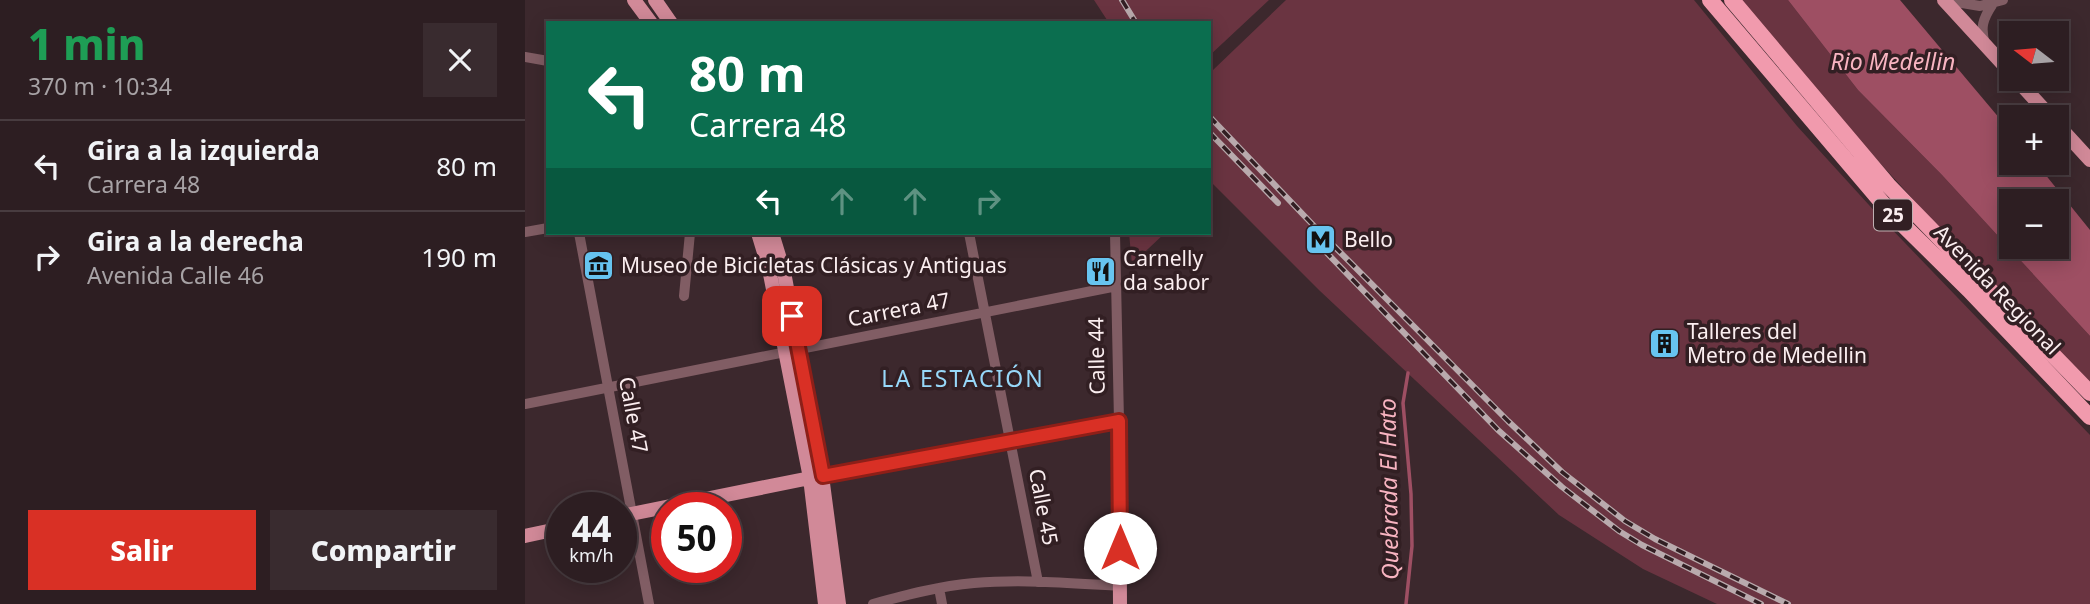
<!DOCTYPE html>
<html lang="es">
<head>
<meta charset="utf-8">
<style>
	body { margin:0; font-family:"Noto Sans",sans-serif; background:#392b2f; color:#f1f3f6; height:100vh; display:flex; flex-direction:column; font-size:26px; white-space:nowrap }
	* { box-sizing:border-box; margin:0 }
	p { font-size:23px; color:#a7a2a5 }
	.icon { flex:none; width:38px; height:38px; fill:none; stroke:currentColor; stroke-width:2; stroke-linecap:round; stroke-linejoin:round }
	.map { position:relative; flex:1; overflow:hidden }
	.panel { display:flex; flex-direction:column; background:#2d1e22; width:525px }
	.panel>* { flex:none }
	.guide { position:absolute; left:21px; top:21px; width:665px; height:214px; border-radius:0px; box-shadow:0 4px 18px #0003,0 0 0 2px #483c40; background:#0b6e4f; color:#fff; overflow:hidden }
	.needle { width:46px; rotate:286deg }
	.controls { position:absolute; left:1474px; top:21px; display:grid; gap:14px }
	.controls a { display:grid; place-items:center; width:70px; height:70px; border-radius:0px; background:#2d1e22; box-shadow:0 4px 18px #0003,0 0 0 2px #483c40; font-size:35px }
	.speed { position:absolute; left:21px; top:492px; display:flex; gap:14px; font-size:35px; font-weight:700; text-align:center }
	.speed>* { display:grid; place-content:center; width:91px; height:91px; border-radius:50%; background:#2d1e22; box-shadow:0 4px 18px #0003,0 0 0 2px #483c40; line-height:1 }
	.speed small { font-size:18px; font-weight:400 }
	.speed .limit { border:10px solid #d22; background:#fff; color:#111 }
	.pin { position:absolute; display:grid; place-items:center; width:60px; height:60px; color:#fff; margin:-30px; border-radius:14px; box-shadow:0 4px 10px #0006 }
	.me { position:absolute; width:77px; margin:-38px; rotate:0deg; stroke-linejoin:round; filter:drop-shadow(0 0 5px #0008) }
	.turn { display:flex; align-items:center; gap:24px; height:147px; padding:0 28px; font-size:32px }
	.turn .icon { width:91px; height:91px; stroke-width:2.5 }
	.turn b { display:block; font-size:49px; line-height:60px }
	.lanes { display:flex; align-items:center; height:66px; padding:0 28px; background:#0003; justify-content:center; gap:35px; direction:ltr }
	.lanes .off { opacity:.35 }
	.round { display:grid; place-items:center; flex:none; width:74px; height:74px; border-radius:0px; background:#392b2f }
	.head { display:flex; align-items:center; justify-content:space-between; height:119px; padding:0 28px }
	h1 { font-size:42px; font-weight:800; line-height:52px; color:#1e9e55 }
	.button { display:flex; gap:14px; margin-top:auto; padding:14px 28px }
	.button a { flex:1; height:80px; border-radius:0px; background:#d93025; color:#fff; font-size:28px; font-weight:800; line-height:80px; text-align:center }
	.button a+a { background:#392b2f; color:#f1f3f6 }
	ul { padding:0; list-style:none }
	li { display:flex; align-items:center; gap:21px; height:91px; padding:0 28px; border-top:2px solid #483c40 }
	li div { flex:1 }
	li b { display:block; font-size:26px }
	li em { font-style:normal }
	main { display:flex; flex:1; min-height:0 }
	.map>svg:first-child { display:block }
</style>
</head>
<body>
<main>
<section class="panel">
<div class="head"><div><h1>1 min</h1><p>370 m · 10:34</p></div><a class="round"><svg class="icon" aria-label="close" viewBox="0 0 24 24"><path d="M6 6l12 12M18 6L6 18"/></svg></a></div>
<ul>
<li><svg class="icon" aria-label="left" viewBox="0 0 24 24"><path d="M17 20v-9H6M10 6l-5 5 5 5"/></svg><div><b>Gira a la izquierda</b><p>Carrera 48</p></div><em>80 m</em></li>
<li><svg class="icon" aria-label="right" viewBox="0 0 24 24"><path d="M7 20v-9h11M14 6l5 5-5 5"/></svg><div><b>Gira a la derecha</b><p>Avenida Calle 46</p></div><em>190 m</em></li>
</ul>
<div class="button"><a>Salir</a><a>Compartir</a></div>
</section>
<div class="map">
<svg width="1565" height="604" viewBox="0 0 1565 604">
	<rect width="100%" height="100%" fill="#3c282d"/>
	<path fill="#6a3441" d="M569,0H744L684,56V23H584Z
		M761,0H1169L1272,126L1354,216L1565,435V604H1192L1118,569L1034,515L795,291L684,180V66L688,70Z
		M1216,0H1263L1333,90L1417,175L1565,336V384L1421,235L1311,115Z
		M604,233H640L607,264Z"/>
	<path fill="#9e4f63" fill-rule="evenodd" d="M1263,0H1375L1486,132V163H1511L1565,230V336L1417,175L1333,90ZM1486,201H1531V247H1486Z"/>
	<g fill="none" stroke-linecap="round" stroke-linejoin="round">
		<path stroke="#9e4f63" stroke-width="3.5" d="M881,604L887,546L886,494L878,403L883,373"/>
		<path stroke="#815d64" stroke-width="10" d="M1419,0L1455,6L1478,0
			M1460,44C1455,27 1458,19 1467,5
			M0,57L23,61
			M0,232L23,228
			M54,233L124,604
			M444,233L513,582
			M590,233L594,421
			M159,296L165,233
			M0,404L592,286
			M414,588L417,604
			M348,604C381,595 415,586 449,583C497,579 547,583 595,586"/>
		<path stroke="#d18998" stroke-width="14" d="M109,0L126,23
			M130,0L146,23
			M1419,0L1486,73
			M1491,79L1526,117
			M1531,123L1565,160
			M233,233L244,269L285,478L300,604
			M247,233L259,272L297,476L314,604
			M96,516L285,478L594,421L595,604
			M0,536L37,528"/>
		<path stroke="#f19aad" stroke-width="16" d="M1185,0L1365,212L1444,290L1565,417
			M1207,0L1363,185L1565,393"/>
		<defs>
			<path id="rail" d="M597,0L611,23
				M684,116L789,226L983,421L1037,472L1100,521L1130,539L1263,604
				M684,132L753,203
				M799,250L973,430L1037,487L1094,531L1117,545L1236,604"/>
		</defs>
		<use href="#rail" stroke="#b9aaad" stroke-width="6"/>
		<use href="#rail" stroke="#321f23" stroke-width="3.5" stroke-dasharray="10" stroke-linecap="butt"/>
	</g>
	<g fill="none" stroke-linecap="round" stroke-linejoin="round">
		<defs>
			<path id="route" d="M267,316L298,476L594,421L595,548"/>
		</defs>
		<use href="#route" stroke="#8d1f18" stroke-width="18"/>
		<use href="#route" stroke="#d93025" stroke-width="12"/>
	</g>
	<defs>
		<symbol id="metro-square" viewBox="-11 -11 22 22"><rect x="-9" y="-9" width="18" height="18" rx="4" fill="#67c4f0" stroke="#321f23"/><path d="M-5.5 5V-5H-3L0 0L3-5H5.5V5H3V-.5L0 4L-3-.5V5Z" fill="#111"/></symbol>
		<symbol id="museum-square" viewBox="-11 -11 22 22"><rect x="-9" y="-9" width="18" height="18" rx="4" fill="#67c4f0" stroke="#321f23"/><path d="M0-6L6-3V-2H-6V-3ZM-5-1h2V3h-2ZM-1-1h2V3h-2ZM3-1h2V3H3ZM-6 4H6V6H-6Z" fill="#111"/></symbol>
		<symbol id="restaurant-square" viewBox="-11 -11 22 22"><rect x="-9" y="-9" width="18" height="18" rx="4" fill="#67c4f0" stroke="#321f23"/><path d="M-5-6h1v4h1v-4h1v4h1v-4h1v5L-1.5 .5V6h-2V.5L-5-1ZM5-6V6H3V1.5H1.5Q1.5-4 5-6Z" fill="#111"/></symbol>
		<symbol id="building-square" viewBox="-11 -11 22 22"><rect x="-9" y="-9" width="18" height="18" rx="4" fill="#67c4f0" stroke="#321f23"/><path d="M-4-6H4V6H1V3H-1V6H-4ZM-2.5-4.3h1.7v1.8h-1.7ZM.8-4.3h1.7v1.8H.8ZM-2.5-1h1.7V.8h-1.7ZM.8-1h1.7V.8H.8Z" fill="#111"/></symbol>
	</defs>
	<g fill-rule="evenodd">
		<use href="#metro-square" x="778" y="222" width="35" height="35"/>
		<use href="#museum-square" x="56" y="248" width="35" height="35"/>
		<use href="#restaurant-square" x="558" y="254" width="35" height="35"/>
		<use href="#building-square" x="1122" y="326" width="35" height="35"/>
	</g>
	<g text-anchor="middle" stroke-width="7" stroke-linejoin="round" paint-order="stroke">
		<rect fill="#321f23" stroke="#bfb0b2" stroke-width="2" x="1349" y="199.5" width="38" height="31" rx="5"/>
		<g font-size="19" font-weight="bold" fill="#fbeef0">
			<text x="1368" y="222">25</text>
		</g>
		<g font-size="21" fill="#fbeef0" stroke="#321f23" text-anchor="start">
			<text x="819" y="247">Bello</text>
			<text x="598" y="266">Carnelly<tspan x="598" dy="24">da sabor</tspan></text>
			<text x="96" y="273">Museo de Bicicletas Clásicas y Antiguas</text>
			<text x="1162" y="339">Talleres del<tspan x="1162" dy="24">Metro de Medellin</tspan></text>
		</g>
		<g font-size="21" fill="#fbeef0" stroke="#321f23">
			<text transform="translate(1472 290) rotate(46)" y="7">Avenida Regional</text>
			<text transform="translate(374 310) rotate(-11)" y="7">Carrera 47</text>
			<text transform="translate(572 356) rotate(-91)" y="7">Calle 44</text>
			<text transform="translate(108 415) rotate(79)" y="7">Calle 47</text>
			<text transform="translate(518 507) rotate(79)" y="7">Calle 45</text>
		</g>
		<g font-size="23" font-style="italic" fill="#f8b4c1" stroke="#321f23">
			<text x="1368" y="70">Rio Medellin</text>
			<text transform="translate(864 489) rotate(-91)" y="8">Quebrada El Hato</text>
		</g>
		<g font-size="23" letter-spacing="2" fill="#97d8f9" stroke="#321f23">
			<text x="438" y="387">LA ESTACIÓN</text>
		</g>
	</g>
</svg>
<div class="controls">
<a><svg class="needle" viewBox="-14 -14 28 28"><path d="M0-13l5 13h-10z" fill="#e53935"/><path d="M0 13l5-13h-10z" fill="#a7a2a5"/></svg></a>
<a>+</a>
<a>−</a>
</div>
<div class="speed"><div>44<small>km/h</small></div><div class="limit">50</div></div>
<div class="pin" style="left:267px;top:316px;background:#d93025"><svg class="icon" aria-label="arrive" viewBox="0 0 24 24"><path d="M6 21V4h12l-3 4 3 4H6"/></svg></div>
<svg class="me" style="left:595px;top:548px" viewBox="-20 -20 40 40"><circle r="19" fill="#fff"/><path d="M0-13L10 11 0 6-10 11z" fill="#d93025"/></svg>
<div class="guide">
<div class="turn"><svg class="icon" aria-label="left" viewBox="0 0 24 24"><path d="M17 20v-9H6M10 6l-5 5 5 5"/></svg><div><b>80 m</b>Carrera 48</div></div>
<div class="lanes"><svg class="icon" aria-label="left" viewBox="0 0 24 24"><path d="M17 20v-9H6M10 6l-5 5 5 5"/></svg><svg class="icon off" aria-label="ahead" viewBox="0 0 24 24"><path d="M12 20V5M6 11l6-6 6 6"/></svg><svg class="icon off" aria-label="ahead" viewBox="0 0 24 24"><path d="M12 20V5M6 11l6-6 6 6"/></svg><svg class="icon off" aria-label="right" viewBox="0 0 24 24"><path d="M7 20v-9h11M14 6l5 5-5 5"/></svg></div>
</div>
</div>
</main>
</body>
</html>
